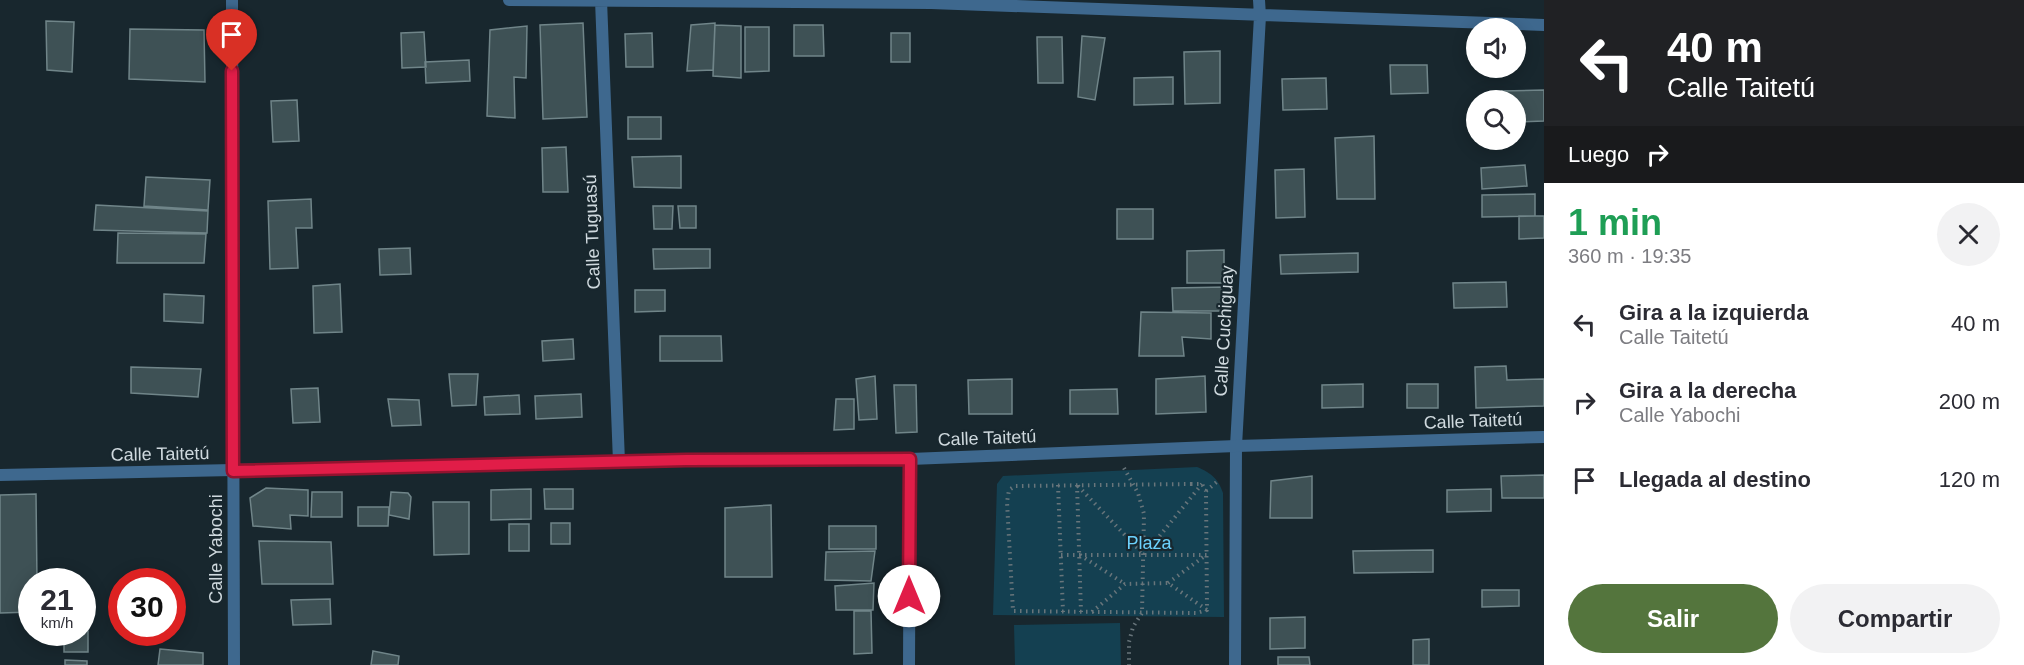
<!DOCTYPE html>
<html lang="es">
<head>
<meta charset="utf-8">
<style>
	body { margin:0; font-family:Helvetica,sans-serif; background:#f2f2f3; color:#2b2b33; height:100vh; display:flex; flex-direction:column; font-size:22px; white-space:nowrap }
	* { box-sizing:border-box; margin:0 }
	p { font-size:20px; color:#7c7c81 }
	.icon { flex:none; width:33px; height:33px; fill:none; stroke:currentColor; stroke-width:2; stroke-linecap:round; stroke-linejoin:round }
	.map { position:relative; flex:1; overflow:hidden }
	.panel { display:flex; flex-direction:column; background:#fff; width:480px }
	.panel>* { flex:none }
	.banner { background:#202124; color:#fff; overflow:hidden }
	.buttons { position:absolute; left:1466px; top:18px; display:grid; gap:12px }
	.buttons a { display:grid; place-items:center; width:60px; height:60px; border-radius:50%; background:#fff; box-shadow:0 3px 15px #0003; font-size:30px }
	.speed { position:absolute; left:18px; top:568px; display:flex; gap:12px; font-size:30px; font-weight:700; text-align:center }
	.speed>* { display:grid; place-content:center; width:78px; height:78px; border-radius:50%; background:#fff; box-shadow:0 3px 15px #0003; line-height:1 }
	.speed small { font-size:15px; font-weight:400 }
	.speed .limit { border:9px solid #d22; background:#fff; color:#111 }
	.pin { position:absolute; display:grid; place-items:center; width:51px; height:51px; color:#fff; margin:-62px -26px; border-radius:50% 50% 50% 0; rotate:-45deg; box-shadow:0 0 6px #0007 }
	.pin .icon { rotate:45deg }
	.me { position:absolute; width:66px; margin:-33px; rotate:0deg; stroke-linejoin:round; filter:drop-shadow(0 0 4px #0008) }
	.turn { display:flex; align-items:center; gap:21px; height:126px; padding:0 24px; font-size:27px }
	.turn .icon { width:78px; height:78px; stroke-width:2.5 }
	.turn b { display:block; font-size:42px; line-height:51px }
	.then { display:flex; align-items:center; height:57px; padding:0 24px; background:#0003; gap:12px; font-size:22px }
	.round { display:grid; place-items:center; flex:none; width:63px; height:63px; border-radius:32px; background:#f2f2f3 }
	.summary { display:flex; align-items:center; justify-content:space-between; height:102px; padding:0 24px }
	h1 { font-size:36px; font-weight:700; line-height:45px; color:#1e9e55 }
	.primary-button { display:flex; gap:12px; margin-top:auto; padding:12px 24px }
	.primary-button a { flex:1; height:69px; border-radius:36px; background:#54753d; color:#fff; font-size:24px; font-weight:700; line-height:69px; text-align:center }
	.primary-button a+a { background:#f2f2f3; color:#2b2b33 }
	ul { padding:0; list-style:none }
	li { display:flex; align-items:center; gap:18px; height:78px; padding:0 24px }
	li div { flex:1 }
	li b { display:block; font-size:22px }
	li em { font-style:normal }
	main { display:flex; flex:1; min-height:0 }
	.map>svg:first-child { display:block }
</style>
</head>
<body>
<main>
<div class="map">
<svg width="1544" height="665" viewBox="0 0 1544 665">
	<rect width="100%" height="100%" fill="#18272e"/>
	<path fill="#144051" d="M1197,467C1211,473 1218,478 1223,493L1224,617L993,615L997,484L1003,476Z
		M1120,623L1121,665H1015L1014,625Z"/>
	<path fill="#3e5155" stroke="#708589" stroke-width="1.5" d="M46,21L74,22L72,72L47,70Z
		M583,23L587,117L543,119L540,25Z
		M715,23L713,70L687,71L691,25Z
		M715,25L741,26V78L713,76Z
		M794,25H823L824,56H794Z
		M527,26L526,78L514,77L515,118L487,116L490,30Z
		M745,27H769V71L745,72Z
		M130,29L204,30L205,82L129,79Z
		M424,32L426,67L402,68L401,33Z
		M652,33L653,67H626L625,34Z
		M891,33H910V62H891Z
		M1082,36L1105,38L1095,100L1078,97Z
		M1037,37H1062L1063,83H1038Z
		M1220,51V103L1185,104L1184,52Z
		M469,60L470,81L426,83L425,62Z
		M1390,65H1427L1428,93L1391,94Z
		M1173,77V104L1134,105V78Z
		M1326,78L1327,109L1283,110L1282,79Z
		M1544,90V121L1515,122V100H1503L1502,91Z
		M297,100L299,141L273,142L271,101Z
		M628,117H661V139H628Z
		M1374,136L1375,199H1337L1335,138Z
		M566,147L568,192H543L542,148Z
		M681,156V188L634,187L632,157Z
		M1525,165L1527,186L1482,189L1481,168Z
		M1304,169L1305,217L1276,218L1275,170Z
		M146,177L210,180L208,210L144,206Z
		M1535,194V216L1482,217V195Z
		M311,199L312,228H296L298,268L270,269L268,201Z
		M96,205L208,211L207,233L94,230Z
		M653,206H673L672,229H654Z
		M678,206H696V228H680Z
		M1117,209H1153V239H1117Z
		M1519,216H1544V238L1519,239Z
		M118,233L206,234L204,263H117Z
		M410,248L411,274L380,275L379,249Z
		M653,249H710V268L654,269Z
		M1224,250V283H1187V251Z
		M1358,253V272L1281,274L1280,255Z
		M1506,282L1507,307L1454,308L1453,283Z
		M340,284L342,332L314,333L313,286Z
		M1226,287L1227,311H1173L1172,288Z
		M635,290H665V311L635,312Z
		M164,294L204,296L203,323L164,321Z
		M1141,312L1211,313V339L1182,337L1184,356H1139Z
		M660,336H721L722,361H660Z
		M573,339L574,359L543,361L542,341Z
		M1506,366L1507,380L1544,379V406L1476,408L1475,367Z
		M131,367L201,369L198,397L131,393Z
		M449,374H478L476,405L452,406Z
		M875,376L877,419L859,420L856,379Z
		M1205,376L1206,412L1156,414V379Z
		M1012,379V414H969L968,380Z
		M1363,384V407L1322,408V385Z
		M1407,384H1438V408H1407Z
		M894,385H916L917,432L896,433Z
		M318,388L320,422L293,423L291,389Z
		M1117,389L1118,414H1070V390Z
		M581,394L582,417L536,419L535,396Z
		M519,395L520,414L485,415L484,397Z
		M388,399L419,400L421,425L392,426Z
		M836,399H854V429L834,430Z
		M1544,475V498H1502L1501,476Z
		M1312,476V518H1270L1271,481Z
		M266,488L308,490V516L290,515L291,529L253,526L250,498Z
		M531,489V519L491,520V490Z
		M544,489H573V509H545Z
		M1491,489V511L1447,512V490Z
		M312,492H342V517H311Z
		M391,492L408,493L411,497L409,519L389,515Z
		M36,494L37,582H32V612L0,613V495Z
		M433,502H469V554L434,555Z
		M771,505L772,577H725V508Z
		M358,507H389L388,526H358Z
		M551,523H570V544H551Z
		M509,524H529V551H509Z
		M829,526H876V549H829Z
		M259,541L331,542L333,584H262Z
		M1433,550V572L1354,573L1353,551Z
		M875,551L871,581L825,580L826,552Z
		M874,583L873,610H836L835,586Z
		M1482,590H1519V606L1482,607Z
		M330,599L331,624L293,625L291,600Z
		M854,611H871L872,653L854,654Z
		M1305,617V648L1270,649V618Z
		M88,631V652H64V633Z
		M1429,639V665H1413V640Z
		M160,649L203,653V665H158Z
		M373,651L399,656L398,665H371Z
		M1278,657H1309L1310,665H1278Z
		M65,660L87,661V665H65Z"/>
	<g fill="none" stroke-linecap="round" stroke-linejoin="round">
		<path stroke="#68757b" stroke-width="4" stroke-dasharray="1.5 4.5" stroke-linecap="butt" d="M1124,468L1138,493L1144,514L1142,613L1133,627L1129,642V665
			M1191,484H1202L1206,491L1207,610L1197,613L1013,611L1007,502L1009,490L1015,486Z
			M1058,485L1063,612
			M1077,485L1081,612
			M1078,486L1144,555L1202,484
			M1206,491L1219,480
			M1061,555H1207
			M1080,555L1125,584
			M1168,583L1206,555
			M1092,612L1125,584L1168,583L1207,610"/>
		<path stroke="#3e688e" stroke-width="12" d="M232,0L234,665
			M509,0L931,3L1544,25
			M601,0L619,462
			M909,665L910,459
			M1235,665L1236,446L1260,16L1259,0"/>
		<path stroke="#3e688e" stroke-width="12" d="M0,475L686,460L910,459L1236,446L1544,437"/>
	</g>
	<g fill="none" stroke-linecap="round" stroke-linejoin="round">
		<defs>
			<path id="route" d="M232,71L233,471L686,460L910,459L909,596"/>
		</defs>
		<use href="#route" stroke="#92132f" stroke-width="15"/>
		<use href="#route" stroke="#e11d48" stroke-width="10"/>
	</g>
	<g text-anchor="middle" stroke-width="4.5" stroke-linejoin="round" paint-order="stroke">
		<g font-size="18" fill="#cfd9de" stroke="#18272e">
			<text transform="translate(592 232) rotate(-92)" y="6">Calle Tuguasú</text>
			<text transform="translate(1224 331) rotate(-87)" y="6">Calle Cuchiguay</text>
			<text transform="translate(1473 421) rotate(-2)" y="6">Calle Taitetú</text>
			<text transform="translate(987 438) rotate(-2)" y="6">Calle Taitetú</text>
			<text transform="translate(160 454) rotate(-1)" y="6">Calle Taitetú</text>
			<text transform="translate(216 549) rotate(-90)" y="6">Calle Yabochi</text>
		</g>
		<g font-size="18" fill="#6cd1fc" stroke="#18272e">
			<text x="1149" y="549">Plaza</text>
		</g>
	</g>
</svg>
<div class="buttons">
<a><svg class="icon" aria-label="sound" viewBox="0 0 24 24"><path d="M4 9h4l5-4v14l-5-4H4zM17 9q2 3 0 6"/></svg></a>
<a><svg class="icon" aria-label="search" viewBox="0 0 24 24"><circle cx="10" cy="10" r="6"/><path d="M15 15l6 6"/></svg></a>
</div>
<div class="speed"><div>21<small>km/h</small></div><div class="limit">30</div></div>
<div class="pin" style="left:232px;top:71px;background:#d93025"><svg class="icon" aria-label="arrive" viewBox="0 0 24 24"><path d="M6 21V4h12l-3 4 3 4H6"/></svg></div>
<svg class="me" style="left:909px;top:596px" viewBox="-20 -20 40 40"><circle r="19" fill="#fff"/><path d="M0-13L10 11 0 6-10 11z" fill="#e11d48"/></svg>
</div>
<section class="panel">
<div class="banner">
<div class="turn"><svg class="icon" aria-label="left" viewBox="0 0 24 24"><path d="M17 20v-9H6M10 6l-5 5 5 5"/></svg><div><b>40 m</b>Calle Taitetú</div></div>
<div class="then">Luego<svg class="icon" aria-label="right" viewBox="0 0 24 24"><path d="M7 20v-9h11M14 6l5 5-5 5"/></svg></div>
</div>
<div class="summary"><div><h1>1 min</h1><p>360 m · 19:35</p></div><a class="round"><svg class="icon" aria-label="close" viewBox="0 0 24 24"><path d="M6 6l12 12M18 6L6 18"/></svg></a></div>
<ul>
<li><svg class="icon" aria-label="left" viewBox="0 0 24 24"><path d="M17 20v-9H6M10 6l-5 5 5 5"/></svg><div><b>Gira a la izquierda</b><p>Calle Taitetú</p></div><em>40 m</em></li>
<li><svg class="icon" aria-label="right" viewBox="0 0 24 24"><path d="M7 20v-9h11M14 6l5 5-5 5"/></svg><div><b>Gira a la derecha</b><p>Calle Yabochi</p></div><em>200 m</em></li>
<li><svg class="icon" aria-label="arrive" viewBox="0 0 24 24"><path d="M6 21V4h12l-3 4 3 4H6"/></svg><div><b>Llegada al destino</b></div><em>120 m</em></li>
</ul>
<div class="primary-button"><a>Salir</a><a>Compartir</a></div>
</section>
</main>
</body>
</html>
